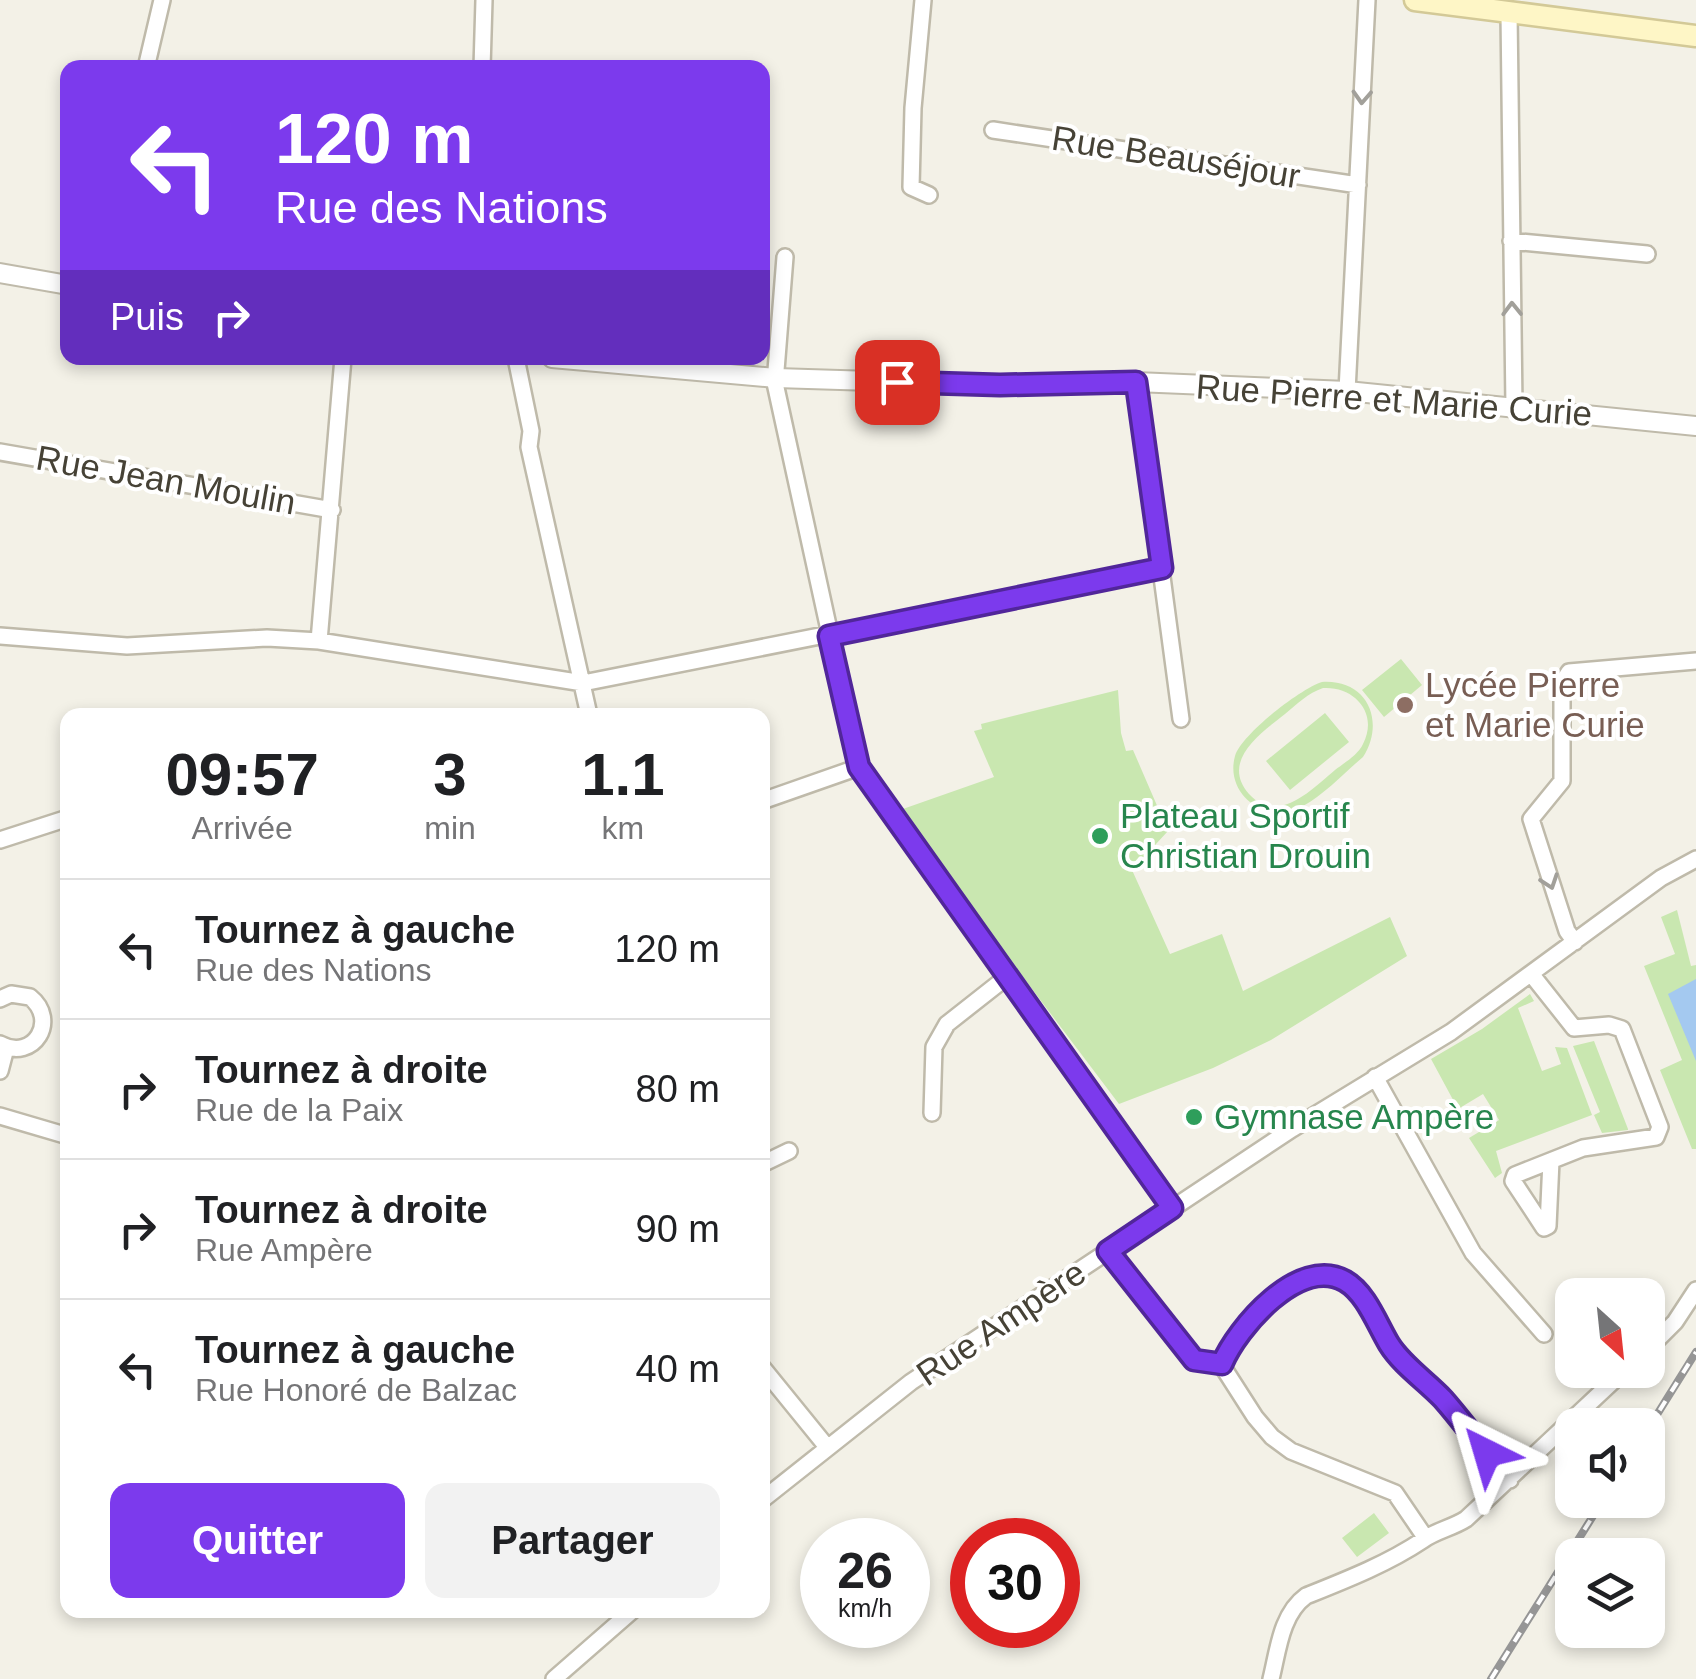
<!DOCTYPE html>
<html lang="fr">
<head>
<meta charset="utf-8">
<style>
	body { margin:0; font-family:Helvetica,sans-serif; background:#f2f2f2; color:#202124; height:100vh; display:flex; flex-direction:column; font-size:38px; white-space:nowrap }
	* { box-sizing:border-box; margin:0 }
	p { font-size:32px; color:#757577 }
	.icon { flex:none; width:55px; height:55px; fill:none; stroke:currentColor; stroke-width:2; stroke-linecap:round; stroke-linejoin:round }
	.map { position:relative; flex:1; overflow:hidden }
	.side { position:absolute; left:60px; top:708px; width:710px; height:910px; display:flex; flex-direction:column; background:#fff; border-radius:20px; box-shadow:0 5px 15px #0003 }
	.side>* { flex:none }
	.hud { position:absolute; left:60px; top:60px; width:710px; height:305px; border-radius:20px; box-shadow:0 5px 15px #0003; background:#7c3aed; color:#fff; overflow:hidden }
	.needle { width:65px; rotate:153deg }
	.tools { position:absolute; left:1555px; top:1278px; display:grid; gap:20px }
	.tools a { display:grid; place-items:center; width:110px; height:110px; border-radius:20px; background:#fff; box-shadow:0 5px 15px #0003; font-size:50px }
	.speed { position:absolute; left:800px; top:1518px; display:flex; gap:20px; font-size:50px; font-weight:700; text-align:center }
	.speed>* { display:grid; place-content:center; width:130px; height:130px; border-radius:50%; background:#fff; box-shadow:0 5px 15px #0003; line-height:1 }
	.speed small { font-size:25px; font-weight:400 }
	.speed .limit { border:15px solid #d22; background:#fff; color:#111 }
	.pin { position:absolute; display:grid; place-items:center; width:85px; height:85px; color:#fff; margin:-42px; border-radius:20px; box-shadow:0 5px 15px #0006 }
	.me { position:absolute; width:110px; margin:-55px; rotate:320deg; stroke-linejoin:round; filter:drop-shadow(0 0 8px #0008) }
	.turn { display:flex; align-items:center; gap:35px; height:210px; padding:0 50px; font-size:45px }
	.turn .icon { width:130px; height:130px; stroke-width:2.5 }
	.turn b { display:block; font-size:70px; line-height:85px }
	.then { display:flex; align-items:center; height:95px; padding:0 50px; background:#0003; gap:20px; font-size:38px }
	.eta { display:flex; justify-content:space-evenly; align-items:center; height:170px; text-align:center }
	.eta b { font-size:60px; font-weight:700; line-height:70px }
	.action { display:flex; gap:20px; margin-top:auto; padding:20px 50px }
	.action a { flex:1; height:115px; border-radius:20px; background:#7c3aed; color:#fff; font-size:40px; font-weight:700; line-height:115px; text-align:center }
	.action a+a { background:#f2f2f2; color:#202124 }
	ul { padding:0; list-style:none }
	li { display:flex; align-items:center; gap:30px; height:140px; padding:0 50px; border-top:2px solid #e0e0e0 }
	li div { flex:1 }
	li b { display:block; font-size:38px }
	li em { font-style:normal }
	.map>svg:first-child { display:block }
</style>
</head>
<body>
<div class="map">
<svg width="1696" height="1679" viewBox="0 0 1696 1679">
	<rect width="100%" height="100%" fill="#f3f1e7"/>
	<path fill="#c9e7b0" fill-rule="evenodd" d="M1401,659L1422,685L1384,717L1362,690Z
		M1322,682C1367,679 1386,721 1363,757C1344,773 1325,794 1303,806C1269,826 1224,796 1235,756C1242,734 1300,689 1322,682ZM1323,688C1354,686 1379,713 1363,744C1358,755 1344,763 1335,770C1312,789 1278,826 1249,794C1220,761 1261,733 1285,714C1297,704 1308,693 1323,688Z
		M1118,690L1121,733L1126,751L1133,750L1168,831L1132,870L1170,954L1222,934L1243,991L1390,917L1407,956L1271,1040L1213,1068L1119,1104L948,878L900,810L994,777L974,731L982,729L981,724Z
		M1325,713L1349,742L1290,790L1266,761Z
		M1677,910L1691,966L1696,965V1149H1692L1660,1070L1682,1060L1644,966L1675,954L1661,917Z
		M1530,994L1534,1001L1518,1008L1542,1071L1561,1064L1555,1047L1567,1048L1592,1115L1496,1151L1502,1173L1495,1178L1469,1138L1499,1120L1483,1094L1458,1109L1431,1059L1482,1029Z
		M1594,1041L1628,1129V1130L1602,1133L1594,1115L1600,1112L1573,1046Z
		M1374,1513L1389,1533L1357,1557L1342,1538Z"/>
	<path fill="#a4c9f0" d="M1696,979V1061L1668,994Z"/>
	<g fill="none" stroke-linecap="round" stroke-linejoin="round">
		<defs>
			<path id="minor" d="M923,0L913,108L911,187L929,195
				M1509,13L1514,407
				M146,68L162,0
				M482,68L484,0
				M993,130L1358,185
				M1511,241L1647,254
				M785,257L775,383L859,767L1172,1208
				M516,358L531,431L529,447L589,715
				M1136,382L1181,719
				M1347,391L1367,0
				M0,452L332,510
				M0,636L127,646L267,638L319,641L583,683L1162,568
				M319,641L343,358
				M762,801L859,767
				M0,840L68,818
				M1575,942L1567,931L1531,819L1562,781V683L1569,672L1696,661
				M1532,975L1574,1028L1609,1025L1622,1029L1660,1127L1656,1137L1583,1148L1515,1175L1513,1181L1544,1228L1548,1226L1551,1161
				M0,999L11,994L30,997C59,1020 34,1062 0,1044
				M0,1071L6,1048
				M1375,1077L1473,1253L1544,1334
				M932,1113L934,1047L947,1024L1008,976
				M0,1116L68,1136
				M762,1164L789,1151
				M1108,1251L1194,1360L1221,1364
				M1648,1349L1675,1322L1696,1290
				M762,1367L827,1447
				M762,1500L911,1382L1292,1129L1451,1032L1661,878L1696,859
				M1425,1537L1395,1493L1291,1451L1272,1437L1255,1417L1221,1364C1238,1328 1297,1256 1344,1280C1368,1293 1376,1328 1392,1349C1406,1366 1425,1381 1441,1397C1465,1424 1487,1452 1510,1480
				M554,1679L633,1610
				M1271,1679C1278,1651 1281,1614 1306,1596C1346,1580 1387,1564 1423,1540C1435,1531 1452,1528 1466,1519L1625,1370"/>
			<path id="tertiary" d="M0,273L68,285
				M552,358L776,378L1000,385L1136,382L1347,391L1696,426"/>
			<path id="secondary" d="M1415,0L1696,36"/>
		</defs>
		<use href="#minor" stroke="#bfbaaa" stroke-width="20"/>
		<use href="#tertiary" stroke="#bfbaaa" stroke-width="22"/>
		<use href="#secondary" stroke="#d3c997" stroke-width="25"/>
		<use href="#minor" stroke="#fff" stroke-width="15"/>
		<use href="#tertiary" stroke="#fff" stroke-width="18"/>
		<use href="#secondary" stroke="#fef6c6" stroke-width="20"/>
		<defs>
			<path id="rail" d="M1648,1429L1696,1352
				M1491,1679L1603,1500"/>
		</defs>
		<use href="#rail" stroke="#969696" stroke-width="8"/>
		<use href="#rail" stroke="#fff" stroke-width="4" stroke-dasharray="11" stroke-linecap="butt"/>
	</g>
	<defs><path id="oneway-chevron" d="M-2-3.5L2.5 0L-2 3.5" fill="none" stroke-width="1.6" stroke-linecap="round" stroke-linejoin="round" transform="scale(2.5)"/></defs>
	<g stroke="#a2a09a">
		<use href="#oneway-chevron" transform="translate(1362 97) rotate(93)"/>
		<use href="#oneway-chevron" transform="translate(1512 309) rotate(-91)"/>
		<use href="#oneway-chevron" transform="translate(1550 882) rotate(71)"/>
	</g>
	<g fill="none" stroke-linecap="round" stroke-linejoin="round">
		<defs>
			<path id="route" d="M897,382L1000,385L1136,382L1162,568L829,636L859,767L1172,1208L1108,1251L1194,1360L1222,1364C1237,1328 1299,1255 1345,1281C1366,1293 1377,1324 1389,1344C1402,1365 1426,1381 1443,1399C1458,1416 1472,1435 1487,1453"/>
		</defs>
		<use href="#route" stroke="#51269a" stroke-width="25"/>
		<use href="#route" stroke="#7c3aed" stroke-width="18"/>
	</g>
	<circle fill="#8d6e63" stroke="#fff" stroke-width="4" cx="1405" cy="705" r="10"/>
	<g fill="#2e9e5b" stroke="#fff" stroke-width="4">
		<circle cx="1100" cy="836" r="10"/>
		<circle cx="1194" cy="1117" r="10"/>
	</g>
	<g text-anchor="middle" stroke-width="8" stroke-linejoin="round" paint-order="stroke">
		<g font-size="35" fill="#464236" stroke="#fff">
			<text transform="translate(1176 157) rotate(9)" y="12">Rue Beauséjour</text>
			<text transform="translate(1394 400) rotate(4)" y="12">Rue Pierre et Marie Curie</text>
			<text transform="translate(166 480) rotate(10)" y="12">Rue Jean Moulin</text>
			<text transform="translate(1001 1323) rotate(-34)" y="12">Rue Ampère</text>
		</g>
		<g font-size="35" fill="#785e54" stroke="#fff" text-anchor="start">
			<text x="1425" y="697">Lycée Pierre<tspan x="1425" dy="40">et Marie Curie</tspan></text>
		</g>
		<g font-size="35" fill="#27864d" stroke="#fff" text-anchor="start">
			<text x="1120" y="828">Plateau Sportif<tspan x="1120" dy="40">Christian Drouin</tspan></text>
			<text x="1214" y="1129">Gymnase Ampère</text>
		</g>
	</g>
</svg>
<div class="tools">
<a><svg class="needle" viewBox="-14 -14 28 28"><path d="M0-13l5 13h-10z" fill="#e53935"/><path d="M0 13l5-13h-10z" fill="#757577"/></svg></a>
<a><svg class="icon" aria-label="sound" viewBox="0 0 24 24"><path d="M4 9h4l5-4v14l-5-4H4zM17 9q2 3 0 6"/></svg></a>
<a><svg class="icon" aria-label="layers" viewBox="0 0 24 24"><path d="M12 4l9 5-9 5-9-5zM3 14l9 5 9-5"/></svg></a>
</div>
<div class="speed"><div>26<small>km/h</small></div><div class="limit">30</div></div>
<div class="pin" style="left:897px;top:382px;background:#d93025"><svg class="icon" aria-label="arrive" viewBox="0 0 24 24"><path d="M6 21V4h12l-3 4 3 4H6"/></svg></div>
<svg class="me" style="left:1487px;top:1453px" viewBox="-20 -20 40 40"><path d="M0-17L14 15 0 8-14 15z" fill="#7c3aed" stroke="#fff" stroke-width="4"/></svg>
<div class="hud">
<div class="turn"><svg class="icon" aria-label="left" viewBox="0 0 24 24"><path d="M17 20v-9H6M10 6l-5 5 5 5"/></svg><div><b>120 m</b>Rue des Nations</div></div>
<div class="then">Puis<svg class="icon" aria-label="right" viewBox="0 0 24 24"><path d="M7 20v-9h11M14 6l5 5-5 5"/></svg></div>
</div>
<section class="side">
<div class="eta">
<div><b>09:57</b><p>Arrivée</p></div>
<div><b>3</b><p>min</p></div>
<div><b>1.1</b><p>km</p></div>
</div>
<ul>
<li><svg class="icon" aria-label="left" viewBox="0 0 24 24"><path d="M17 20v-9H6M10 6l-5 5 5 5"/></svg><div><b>Tournez à gauche</b><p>Rue des Nations</p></div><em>120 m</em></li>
<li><svg class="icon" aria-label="right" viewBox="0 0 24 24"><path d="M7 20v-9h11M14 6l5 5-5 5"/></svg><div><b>Tournez à droite</b><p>Rue de la Paix</p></div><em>80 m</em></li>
<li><svg class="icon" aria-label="right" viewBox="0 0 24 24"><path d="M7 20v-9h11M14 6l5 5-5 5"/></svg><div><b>Tournez à droite</b><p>Rue Ampère</p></div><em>90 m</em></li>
<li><svg class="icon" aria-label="left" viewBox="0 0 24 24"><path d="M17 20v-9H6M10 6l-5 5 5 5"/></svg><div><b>Tournez à gauche</b><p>Rue Honoré de Balzac</p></div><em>40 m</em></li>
</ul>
<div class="action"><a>Quitter</a><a>Partager</a></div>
</section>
</div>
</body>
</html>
